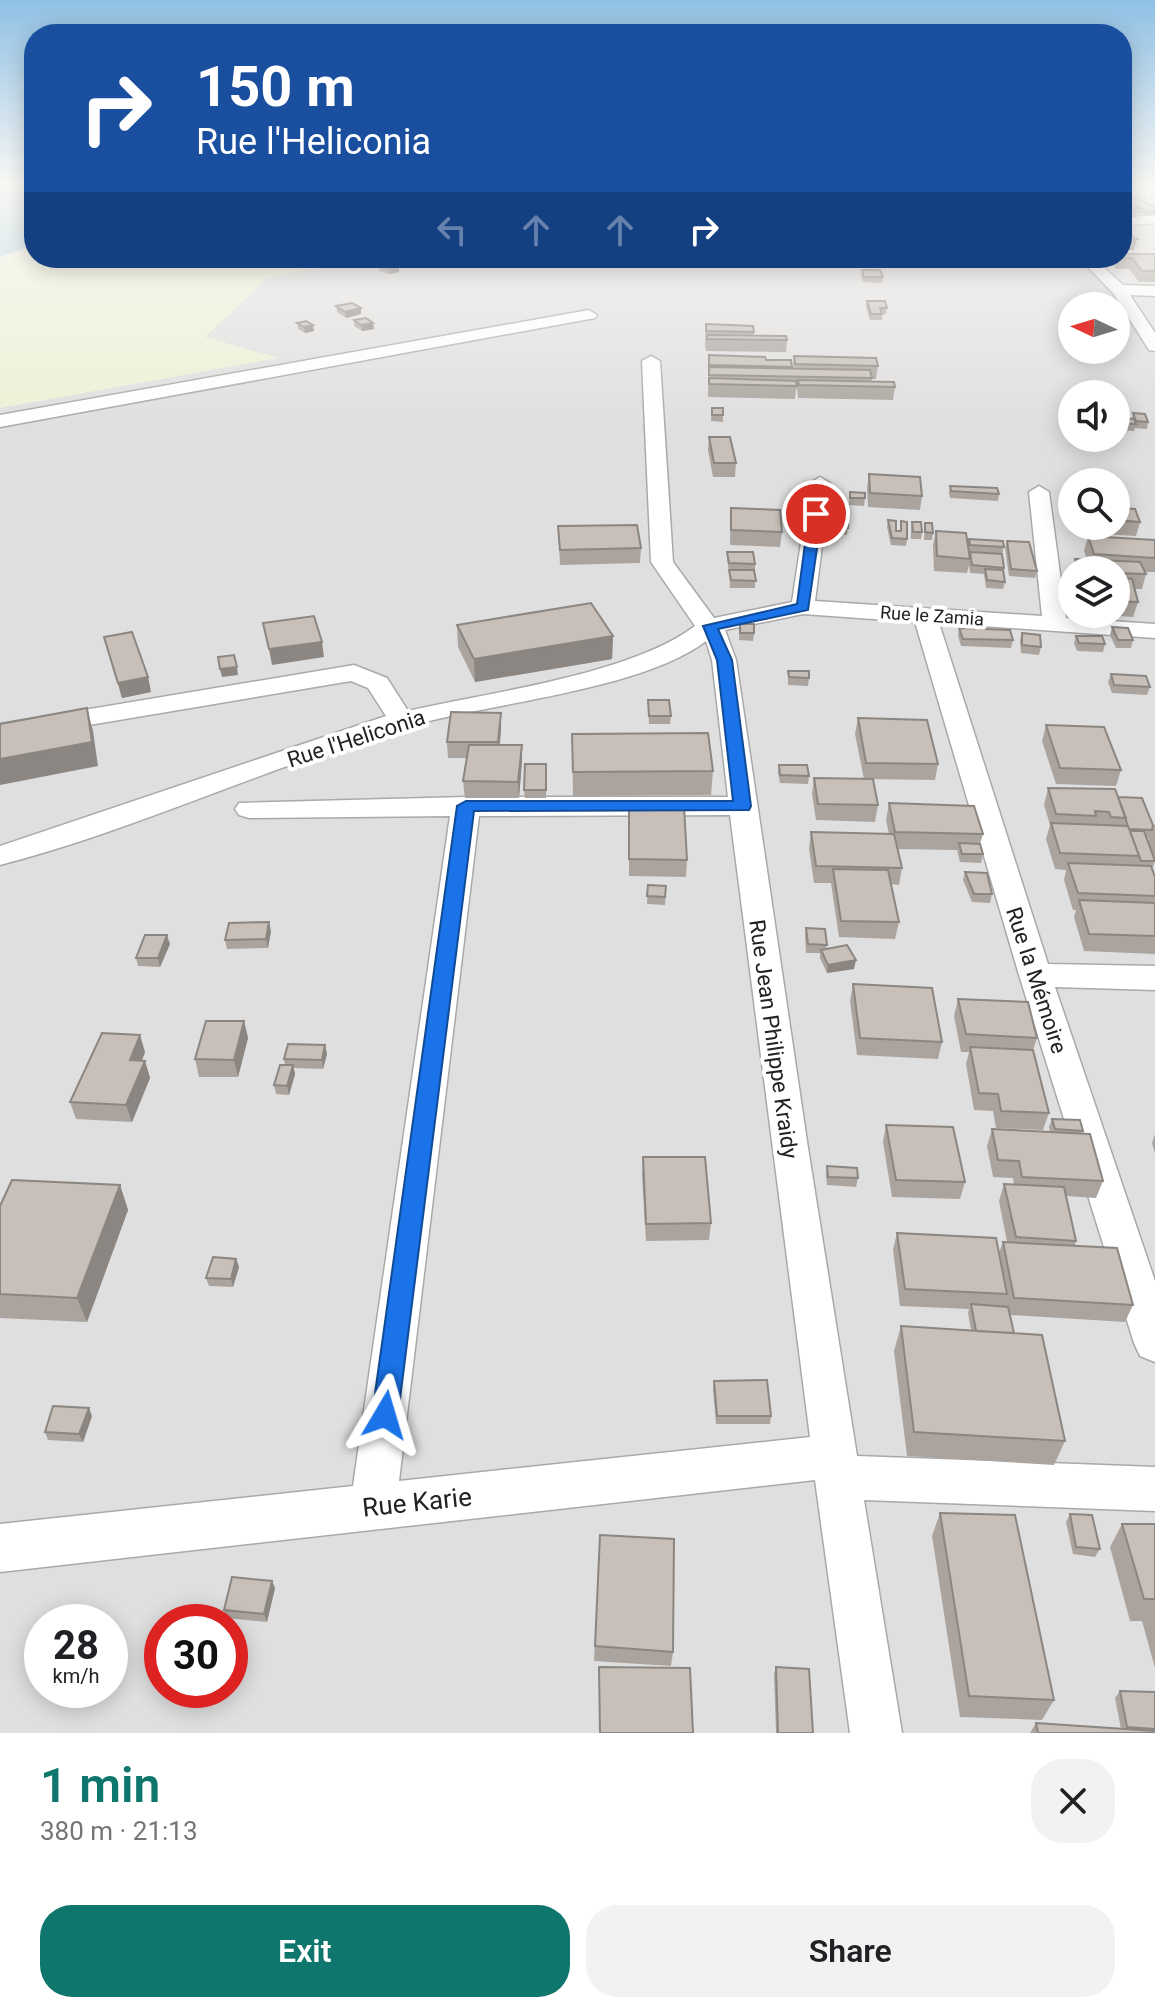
<!DOCTYPE html>
<html lang="en">
<head>
<meta charset="utf-8">
<style>
	body { margin:0; font-family:Roboto,sans-serif; background:#f2f2f2; color:#202124; height:100vh; display:flex; flex-direction:column; font-size:30px; white-space:nowrap }
	* { box-sizing:border-box; margin:0 }
	p { font-size:26px; color:#757577 }
	.icon { flex:none; width:44px; height:44px; fill:none; stroke:currentColor; stroke-width:2; stroke-linecap:round; stroke-linejoin:round }
	.map { position:relative; height:1733px; overflow:hidden }
	.details { display:flex; flex-direction:column; background:#fff; flex:1 }
	.details>* { flex:none }
	.top-card { position:absolute; left:24px; top:24px; width:1108px; height:244px; border-radius:32px; box-shadow:0 4px 20px #0003; background:#1a4fa0; color:#fff; overflow:hidden }
	.needle { width:52px; rotate:274deg }
	.controls { position:absolute; left:1058px; top:292px; display:grid; gap:16px }
	.controls a { display:grid; place-items:center; width:72px; height:72px; border-radius:50%; background:#fff; box-shadow:0 4px 20px #0003; font-size:40px }
	.speed { position:absolute; left:24px; top:1604px; display:flex; gap:16px; font-size:40px; font-weight:700; text-align:center }
	.speed>* { display:grid; place-content:center; width:104px; height:104px; border-radius:50%; background:#fff; box-shadow:0 4px 20px #0003; line-height:1 }
	.speed small { font-size:20px; font-weight:400 }
	.speed .limit { border:12px solid #d22; background:#fff; color:#111 }
	.pin { position:absolute; display:grid; place-items:center; width:68px; height:68px; color:#fff; margin:-34px; border:4px solid #fff; border-radius:50%; box-shadow:0 2px 8px #0007 }
	.me { position:absolute; width:88px; margin:-44px; rotate:7deg; stroke-linejoin:round; filter:drop-shadow(0 0 6px #0008) }
	.turn { display:flex; align-items:center; gap:28px; height:168px; padding:0 40px; font-size:36px }
	.turn .icon { width:104px; height:104px; stroke-width:2.5 }
	.turn b { display:block; font-size:56px; line-height:68px }
	.lanes { display:flex; align-items:center; height:76px; padding:0 40px; background:#0003; justify-content:center; gap:40px; direction:ltr }
	.lanes .off { opacity:.35 }
	.round { display:grid; place-items:center; flex:none; width:84px; height:84px; border-radius:32px; background:#f2f2f2 }
	.headline { display:flex; align-items:center; justify-content:space-between; height:136px; padding:0 40px }
	h1 { font-size:48px; font-weight:600; line-height:60px; color:#0f766e }
	.cta { display:flex; gap:16px; margin-top:auto; padding:16px 40px }
	.cta a { flex:1; height:92px; border-radius:32px; background:#0f766e; color:#fff; font-size:32px; font-weight:600; line-height:92px; text-align:center }
	.cta a+a { background:#f2f2f2; color:#202124 }
	.map>svg:first-child { display:block }
</style>
</head>
<body>
<div class="map">
<svg width="1155" height="1733" viewBox="0 0 1155 1733">
	<rect width="100%" height="100%" fill="#f2efe9"/>
	<path fill="#e0dfdf" fill-rule="evenodd" d="M1122,185H1155V1733H0V408L44,400L168,258H1122ZM1072,306H1116V350H1072ZM1072,394H1116V438H1072ZM1072,482H1116V526H1072ZM1072,570H1116V614H1072ZM42,1622H110V1690H42ZM162,1622H230V1690H162Z"/>
	<path fill="#eef0d5" d="M34,245V258H372L267,278L205,337L278,358L0,408V257Z"/>
	<path fill="#aad3df" d="M0,185H34V245L0,257Z"/>
	<g fill="none" stroke-linecap="round" stroke-linejoin="round">
		<defs>
			<path id="street" d="M1155,188V196L1122,197V189Z
				M1155,215V223L1122,226V218Z
				M452,258H473L453,263Z
				M1079,258H1094L1123,285L1155,286V296L1130,295L1155,333V351L1149,350L1113,293Z
				M589,310L597,315L595,318L0,427V415Z
				M651,356L660,361L673,562L714,618L792,602L810,483L820,477L830,483L815,601L1042,616L1029,492L1039,486L1049,492L1066,618L1155,624V638L939,623L1048,964L1155,966V990L1055,987L1155,1281V1362L1140,1356L1134,1343L1019,975L915,622L803,614L725,630L736,660L808,1148L857,1456L1155,1467V1511L864,1500L902,1733H850L815,1480L0,1572V1524L353,1486L450,816L249,818L239,815L235,809L239,803L466,797H728L712,660L706,641C642,690 490,703 409,726C271,765 139,829 0,865V846L386,716L368,688L351,681L0,740V724L354,665L387,678L408,711C490,692 630,675 695,626L651,562L642,361ZM730,815L810,1437L399,1481L479,816Z"/>
		</defs>
		<use href="#street" stroke="#a9a9a9" stroke-width="3"/>
		<use href="#street" fill="#fff" fill-rule="evenodd"/>
	</g>
	<path fill="#aba49e" d="M1155,193V202L1149,199L1150,194Z
		M1123,199L1155,207V215L1146,216L1122,204Z
		M1155,254V282H1139L1129,269H1116L1113,265L1115,258Z
		M623,258H638V263H624Z
		M794,258H813L812,264H795Z
		M379,265L399,266V272L390,274L379,271Z
		M862,270L883,277L882,283L863,282L861,275Z
		M867,301L887,308L886,314H882V320H870L866,307Z
		M336,306L361,314L346,318L337,312Z
		M354,320L373,323L374,329L362,331L354,326Z
		M297,323L314,331L305,333L298,329Z
		M706,324L753,326L754,335L787,340L786,352L706,351L705,343Z
		M709,355L766,360H791L792,368H793L794,356L878,366L876,379H872V382L895,387L893,400L798,398L797,389H796L795,399L708,397Z
		M712,408H723V422L711,421Z
		M1133,413L1148,422L1147,429L1135,428L1134,431L1119,430L1117,425L1119,418L1132,419Z
		M709,437L736,463L735,477H713L708,450Z
		M869,474L922,496L920,510L868,507L867,488Z
		M950,486L999,494L998,501L950,498L949,493Z
		M850,492L865,498L864,506L849,505Z
		M731,508L782,532L780,547L730,545Z
		M1116,508L1140,522L1136,536L1084,533L1083,526H1116Z
		M837,515L848,528L847,535L836,534Z
		M824,518L834,526L833,533H824Z
		M888,520L896,531H900L901,521L907,539L906,546L891,545L887,527Z
		M912,522L922,532L921,539H911V529Z
		M925,523L933,533L932,540H924Z
		M558,526L641,548L640,563L560,565Z
		M936,531L968,543L969,539L1004,547L1002,554L1005,582L1003,589L986,588L984,574L970,573L969,565L967,573L934,571L933,545Z
		M1088,536L1155,540V572H1145L1146,574L1142,589H1134L1138,602L1133,617L1103,615L1116,614V570H1072V576L1071,573L1075,559H1087L1084,551Z
		M1007,541L1037,571L1035,578L1009,576L1005,548Z
		M727,552L755,564V588H730L729,571L727,559Z
		M740,624L754,633L753,641L739,640Z
		M457,625L613,636L612,659L475,682L458,647Z
		M1112,627L1133,640L1131,648H1116L1110,635Z
		M959,628L1013,640L1011,648L961,646L958,636Z
		M1022,633L1041,647L1039,655L1021,653L1020,640Z
		M1076,636L1105,644L1103,652L1077,651L1074,643Z
		M104,637L148,677L151,692L122,698Z
		M788,671L809,678L808,686L788,685Z
		M1111,674L1150,687L1147,695L1112,693L1108,682Z
		M648,700L671,716L670,724H649Z
		M501,713V729L500,745L522,761L519,798H465L463,781L467,758H448L447,742Z
		M858,718L938,764L935,780L864,779L855,734Z
		M1046,725L1121,770L1116,786L1056,784L1042,741Z
		M572,734L713,771L711,795L573,796Z
		M546,764V798H525L524,790Z
		M779,765L809,776L808,784L780,783L778,773Z
		M814,778L878,805L875,822L816,820L812,794Z
		M1048,788L1118,797L1153,825H1155V860L1148,841L1149,838H1147L1155,860L1152,870L1155,877V954L1084,951L1074,917L1076,910H1073L1064,880L1066,870L1055,869L1046,839L1050,825L1044,805Z
		M889,803L983,834L980,844L983,854L981,863L960,862L957,850L897,849L902,868L899,885L891,884L899,922L895,939L839,937L831,883H814L809,849L811,832L889,834L886,820Z
		M629,805L687,860L686,877L629,876Z
		M965,872L992,894L990,903L972,902L963,880Z
		M648,885L666,886L665,905L647,904Z
		M806,928L827,945L826,949L854,969L827,973L820,958V953H806L805,936Z
		M271,931L268,948L227,949L225,940Z
		M170,944L160,967L138,966L136,958Z
		M853,984L942,1042L938,1059L857,1055L850,1001Z
		M958,999L1037,1038L1033,1050L1049,1113L1043,1130L996,1128L993,1111L974,1110L966,1064L969,1052H961L954,1016Z
		M244,1021L248,1038L238,1077H199L195,1059Z
		M145,1052L142,1061H145L150,1078L132,1122L76,1119L70,1102Z
		M327,1054L323,1069L294,1068L295,1074L289,1095L276,1094L274,1085L285,1065L284,1059Z
		M1052,1119L1083,1131L1082,1134L1103,1181L1096,1198L1066,1196L1076,1241L1075,1245L1133,1305L1125,1322L1010,1315L1014,1333L1065,1441L1054,1465L907,1456L894,1351L901,1326L971,1330L968,1313L969,1309L900,1306L893,1250L897,1233L999,1253L1003,1242H1007L999,1201L1004,1184L1014,1185L1013,1178L993,1177L987,1146L992,1129L1050,1132L1049,1127Z
		M886,1125L965,1182L960,1199L892,1197L883,1142Z
		M1155,1134V1154L1152,1143Z
		M643,1157L711,1223L709,1240L646,1241L642,1175Z
		M827,1166L858,1178L856,1187L827,1185L826,1175Z
		M120,1185L128,1210L87,1322L0,1318V1206Z
		M236,1259L239,1267L233,1287L209,1286L206,1278Z
		M714,1381L771,1416L770,1424H716L713,1389Z
		M92,1416L83,1442L48,1440L45,1432Z
		M940,1513L1054,1700L1042,1720L960,1717L932,1536Z
		M1070,1514L1100,1549L1095,1557L1073,1554L1066,1522Z
		M1122,1524H1155V1668L1142,1621H1130L1110,1547Z
		M600,1535L673,1652L671,1666L594,1661Z
		M275,1588L267,1622L226,1618L224,1610Z
		M776,1667L813,1733H776L774,1674Z
		M1120,1691L1155,1692V1733H1030L1036,1723L1121,1729L1115,1698Z"/>
	<path fill="#8b8681" d="M1155,210V215L1146,216L1147,211Z
		M1136,212L1135,217L1124,218L1126,213Z
		M1137,239L1134,250H1122V240Z
		M399,266V272L390,274V269Z
		M361,308V314L346,318L345,312Z
		M373,323L374,329L362,331L361,325Z
		M313,325L314,331L305,333L304,327Z
		M613,636L612,659L475,682L474,659Z
		M322,642L324,657L272,665L269,649Z
		M237,667L238,675L222,677L220,669Z
		M148,677L151,692L122,698L118,683Z
		M87,708L93,731L98,766L0,785V759Z
		M501,713V729L498,758V742Z
		M522,745V761L519,798L518,782Z
		M269,922L271,931L268,948L266,939Z
		M167,935L170,944L160,967L158,958Z
		M856,960L854,969L827,973L828,965Z
		M244,1021L248,1038L238,1077L234,1060Z
		M140,1035L145,1052L135,1077L130,1060Z
		M325,1045L327,1054L323,1069L322,1060Z
		M145,1061L150,1078L132,1122L126,1105Z
		M293,1065L295,1074L289,1095L287,1086Z
		M120,1185L128,1210L87,1322L77,1298Z
		M236,1259L239,1267L233,1287L231,1279Z
		M89,1408L92,1416L83,1442L79,1434Z
		M272,1581L275,1588L267,1622L264,1614Z"/>
	<path fill="#c7bfb8" stroke="#8b8681" stroke-width="2" d="M1136,198L1155,207V210L1147,211L1123,199Z
		M1122,204L1136,212L1126,213L1122,211Z
		M1122,232H1125L1137,239L1122,240Z
		M1122,254H1155V271H1142L1132,258H1122Z
		M388,262L399,266L390,269L379,265Z
		M862,270H880L883,277H864Z
		M867,301H885L887,308H880L882,314H871Z
		M352,303L361,308L345,312L336,306Z
		M366,318L373,323L361,325L354,320Z
		M306,321L313,325L304,327L297,323Z
		M706,324L753,326L754,332L706,331Z
		M707,335L786,336L787,340L707,339Z
		M709,355L765,357L766,360H791L792,367L709,365Z
		M794,356L876,358L878,366L795,364Z
		M709,367L870,370L872,378L709,375Z
		M709,378L796,381L797,386L709,384Z
		M798,380L894,382L895,387L799,385Z
		M712,408H723V415H712Z
		M1133,413L1145,414L1148,422L1136,421Z
		M1119,418L1134,419L1136,424L1120,423Z
		M709,437H730L736,463H714Z
		M869,474L920,477L922,496L870,493Z
		M950,486L997,488L999,494L951,491Z
		M850,492L865,493V498H850Z
		M731,508L780,510L782,532L731,530Z
		M1116,508L1135,509L1140,522L1116,520Z
		M837,515H848V528L837,527Z
		M824,518H834V526H825Z
		M888,520L896,521V531H901V521L907,522V539L892,538Z
		M912,522H921L922,532H913Z
		M925,523H932L933,533L925,532Z
		M637,525L641,548L560,550L558,526Z
		M936,531L966,533L970,559L937,556Z
		M1088,536L1155,540V558L1094,554Z
		M969,539L1003,541L1004,547L970,545Z
		M1007,541L1029,542L1037,571L1011,569Z
		M727,552H753L755,564L729,563Z
		M970,552L1002,554L1004,568L972,565Z
		M1075,559L1140,562L1146,574L1116,573V570H1079Z
		M985,569L1003,570L1005,582L987,580Z
		M729,570H754L756,581L731,580Z
		M1116,577L1132,579L1138,602L1116,601Z
		M591,603L613,636L474,659L457,625Z
		M314,616L322,642L269,649L263,623Z
		M740,624H754V633H740Z
		M1112,627L1128,628L1133,640H1118Z
		M959,628L1010,630L1013,640L963,639Z
		M132,632L148,677L118,683L104,637Z
		M1022,633L1040,635L1041,647L1022,645Z
		M1076,636H1102L1105,644L1079,643Z
		M234,655L237,667L220,669L218,657Z
		M788,671H809V678L789,677Z
		M1111,674L1146,676L1150,687L1114,685Z
		M648,700H669L671,716H649Z
		M87,708L92,742L0,759V724Z
		M451,712L501,713L498,742H447Z
		M858,718L927,720L938,764L866,763Z
		M1046,725L1104,727L1121,770L1060,768Z
		M708,733L713,771L573,772L572,734Z
		M469,745H522L518,782L463,781Z
		M525,764H546V790H524Z
		M779,765H807L809,776L780,775Z
		M814,778L873,779L878,805L818,804Z
		M1048,788L1115,789L1126,818L1111,817L1109,812L1095,811L1096,816L1056,814Z
		M1118,797L1142,798L1153,825L1152,830L1129,829Z
		M889,803L974,806L983,834L895,832Z
		M629,805L684,806L687,860L629,859Z
		M1051,823L1128,826L1139,856L1060,853Z
		M1130,831H1144L1155,861H1141Z
		M811,832L894,834L902,868L816,866Z
		M959,843L980,844L983,854H962Z
		M1068,863L1151,866L1155,877V896L1078,893Z
		M833,869L888,870L899,922L841,921Z
		M965,872L987,873L992,894H974Z
		M648,885L666,886L665,897L647,896Z
		M1079,900L1155,903V936L1089,934Z
		M269,922L266,939L225,940L229,923Z
		M806,928L825,929L827,945L808,944Z
		M145,935H167L158,958H136Z
		M847,945L856,960L828,965L821,950Z
		M853,984L932,988L942,1042L860,1038Z
		M958,999L1028,1002L1037,1038L966,1034Z
		M206,1021H244L234,1060L195,1059Z
		M102,1033L140,1035L130,1060L145,1061L126,1105L70,1102Z
		M288,1044L325,1045L322,1060L284,1059Z
		M970,1047L1033,1050L1049,1113L1001,1111L998,1094L979,1093Z
		M280,1065H293L287,1086L274,1085Z
		M1052,1119L1080,1120L1083,1131L1055,1129Z
		M886,1125L953,1127L965,1182L896,1180Z
		M992,1129L1090,1134L1103,1181L1022,1177L1019,1161L998,1160Z
		M643,1157H705L711,1223L646,1224Z
		M827,1166L857,1168L858,1178L828,1177Z
		M12,1180L120,1185L77,1298L0,1294V1206Z
		M1004,1184L1064,1187L1076,1241L1016,1237Z
		M897,1233L996,1238L1007,1294L905,1289Z
		M1003,1242L1117,1248L1133,1305L1014,1298Z
		M213,1257L236,1259L231,1279L206,1278Z
		M971,1304L1008,1307L1014,1333L976,1331Z
		M901,1326L1042,1335L1065,1441L914,1432Z
		M767,1380L771,1416H717L714,1381Z
		M53,1406L89,1408L79,1434L45,1432Z
		M940,1513L1015,1515L1054,1700L969,1696Z
		M1070,1514L1092,1515L1100,1549L1076,1547Z
		M1122,1524H1155V1599H1144Z
		M600,1535L674,1539L673,1652L595,1646Z
		M232,1577L272,1581L264,1614L224,1610Z
		M599,1667L690,1668L693,1733H600Z
		M776,1667L809,1669L813,1733H778Z
		M1120,1691L1155,1692V1729L1127,1727Z
		M1036,1723L1155,1731V1733H1038Z"/>
	<linearGradient id="sky" x2="0" y2="1"><stop stop-color="#8fc0e4"/><stop offset="0.43" stop-color="#f9f8f5"/><stop offset="1" stop-color="#f9f8f5" stop-opacity="0"/></linearGradient>
	<rect width="1155" height="428" fill="url(#sky)"/>
	<path fill="#1a73e8" stroke="#114b97" stroke-width="2" d="M816,510L822,514L808,610L718,629L732,660L751,806L749,810L474,811L398,1415L394,1424L385,1428L376,1424L372,1415L457,806L466,801H733L717,660L703,626L797,604L809,514Z"/>
	<g text-anchor="middle" stroke-width="8" stroke-linejoin="round" paint-order="stroke">
		<g font-size="18" fill="#222" stroke="#fff">
			<text transform="translate(932 616) rotate(4)" y="6">Rue le Zamia</text>
		</g>
		<g font-size="22" fill="#222" stroke="#fff">
			<text transform="translate(356 738) rotate(-18)" y="8">Rue l'Heliconia</text>
			<text transform="translate(1037 980) rotate(72)" y="8">Rue la Mémoire</text>
			<text transform="translate(774 1039) rotate(82)" y="8">Rue Jean Philippe Kraidy</text>
		</g>
		<g font-size="26" fill="#222" stroke="#fff">
			<text transform="translate(417 1502) rotate(-6)" y="9">Rue Karie</text>
		</g>
	</g>
</svg>
<div class="controls">
<a><svg class="needle" viewBox="-14 -14 28 28"><path d="M0-13l5 13h-10z" fill="#e53935"/><path d="M0 13l5-13h-10z" fill="#757577"/></svg></a>
<a><svg class="icon" aria-label="sound" viewBox="0 0 24 24"><path d="M4 9h4l5-4v14l-5-4H4zM17 9q2 3 0 6"/></svg></a>
<a><svg class="icon" aria-label="search" viewBox="0 0 24 24"><circle cx="10" cy="10" r="6"/><path d="M15 15l6 6"/></svg></a>
<a><svg class="icon" aria-label="layers" viewBox="0 0 24 24"><path d="M12 4l9 5-9 5-9-5zM3 14l9 5 9-5"/></svg></a>
</div>
<div class="speed"><div>28<small>km/h</small></div><div class="limit">30</div></div>
<div class="pin" style="left:816px;top:514px;background:#d93025"><svg class="icon" aria-label="arrive" viewBox="0 0 24 24"><path d="M6 21V4h12l-3 4 3 4H6"/></svg></div>
<svg class="me" style="left:385px;top:1415px" viewBox="-20 -20 40 40"><path d="M0-17L14 15 0 8-14 15z" fill="#1a73e8" stroke="#fff" stroke-width="4"/></svg>
<div class="top-card">
<div class="turn"><svg class="icon" aria-label="right" viewBox="0 0 24 24"><path d="M7 20v-9h11M14 6l5 5-5 5"/></svg><div><b>150 m</b>Rue l'Heliconia</div></div>
<div class="lanes"><svg class="icon off" aria-label="left" viewBox="0 0 24 24"><path d="M17 20v-9H6M10 6l-5 5 5 5"/></svg><svg class="icon off" aria-label="ahead" viewBox="0 0 24 24"><path d="M12 20V5M6 11l6-6 6 6"/></svg><svg class="icon off" aria-label="ahead" viewBox="0 0 24 24"><path d="M12 20V5M6 11l6-6 6 6"/></svg><svg class="icon" aria-label="right" viewBox="0 0 24 24"><path d="M7 20v-9h11M14 6l5 5-5 5"/></svg></div>
</div>
</div>
<section class="details">
<div class="headline"><div><h1>1 min</h1><p>380 m · 21:13</p></div><a class="round"><svg class="icon" aria-label="close" viewBox="0 0 24 24"><path d="M6 6l12 12M18 6L6 18"/></svg></a></div>
<div class="cta"><a>Exit</a><a>Share</a></div>
</section>
</body>
</html>
